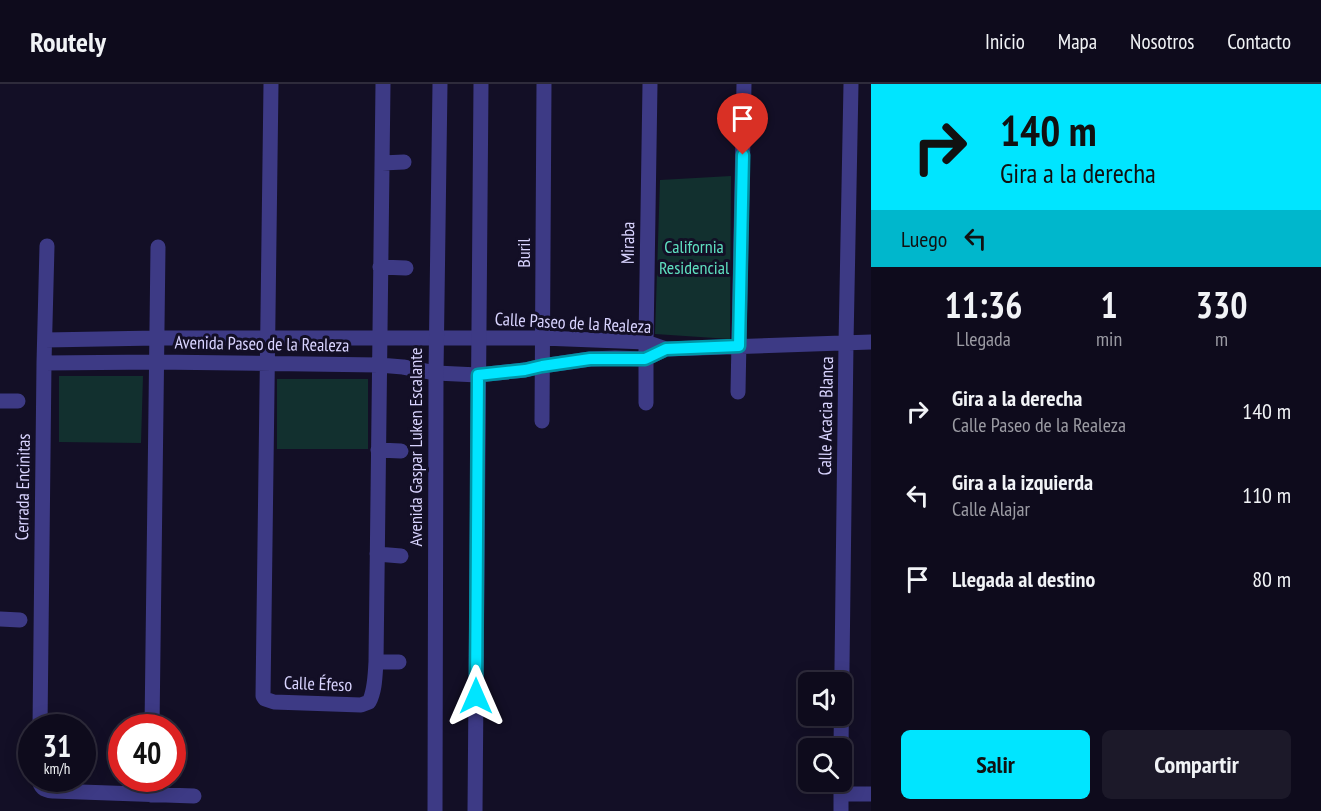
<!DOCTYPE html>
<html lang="es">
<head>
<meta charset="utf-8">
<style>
	body { margin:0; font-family:"PT Sans Narrow",sans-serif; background:#1c1929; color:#f1f3f6; height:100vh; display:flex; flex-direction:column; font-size:22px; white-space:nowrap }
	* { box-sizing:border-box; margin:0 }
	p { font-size:20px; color:#9b9ba3 }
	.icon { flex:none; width:33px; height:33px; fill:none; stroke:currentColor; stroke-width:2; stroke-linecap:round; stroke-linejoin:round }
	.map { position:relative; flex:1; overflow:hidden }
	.side { display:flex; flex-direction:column; background:#0e0b1c; width:450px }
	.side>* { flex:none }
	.guide { background:#00e5ff; color:#111; overflow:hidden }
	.fabs { position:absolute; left:798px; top:588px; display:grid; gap:12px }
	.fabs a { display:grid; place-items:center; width:54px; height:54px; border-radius:9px; background:#0e0b1c; box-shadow:0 3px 15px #0003,0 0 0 2px #2e2b3b; font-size:30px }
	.speed { position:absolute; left:18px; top:630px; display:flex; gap:12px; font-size:30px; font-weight:700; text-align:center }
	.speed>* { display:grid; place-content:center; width:78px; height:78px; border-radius:50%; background:#0e0b1c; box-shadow:0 3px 15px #0003,0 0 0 2px #2e2b3b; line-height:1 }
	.speed small { font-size:15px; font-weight:400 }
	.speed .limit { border:9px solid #d22; background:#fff; color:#111 }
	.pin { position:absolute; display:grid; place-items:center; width:51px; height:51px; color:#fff; margin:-62px -26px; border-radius:50% 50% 50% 0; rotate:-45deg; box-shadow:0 0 6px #0007 }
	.pin .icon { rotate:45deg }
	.me { position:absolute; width:66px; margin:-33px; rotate:0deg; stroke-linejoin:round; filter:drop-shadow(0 0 4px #0008) }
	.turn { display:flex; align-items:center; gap:21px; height:126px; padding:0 30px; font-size:27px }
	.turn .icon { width:78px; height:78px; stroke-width:2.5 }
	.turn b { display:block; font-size:42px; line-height:51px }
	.then { display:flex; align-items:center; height:57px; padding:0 30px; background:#0003; gap:12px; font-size:22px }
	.eta { display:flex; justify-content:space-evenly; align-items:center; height:102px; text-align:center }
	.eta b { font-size:36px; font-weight:800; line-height:42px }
	.button { display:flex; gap:12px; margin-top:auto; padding:12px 30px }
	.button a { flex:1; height:69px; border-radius:9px; background:#00e5ff; color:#111; font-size:24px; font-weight:800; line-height:69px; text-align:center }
	.button a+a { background:#1c1929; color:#f1f3f6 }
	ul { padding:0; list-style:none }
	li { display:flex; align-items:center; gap:18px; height:84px; padding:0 30px }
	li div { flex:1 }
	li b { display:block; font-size:22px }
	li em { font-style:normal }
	header { display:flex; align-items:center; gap:36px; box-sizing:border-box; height:84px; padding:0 30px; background:#0e0b1c; border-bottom:2px solid #2e2b3b }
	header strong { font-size:28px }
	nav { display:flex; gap:33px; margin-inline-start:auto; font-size:21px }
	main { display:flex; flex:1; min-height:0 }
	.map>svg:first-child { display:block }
</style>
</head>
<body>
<header>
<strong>Routely</strong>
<nav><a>Inicio</a><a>Mapa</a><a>Nosotros</a><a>Contacto</a></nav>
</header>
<main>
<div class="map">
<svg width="871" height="727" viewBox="0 0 871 727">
	<rect width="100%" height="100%" fill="#130f26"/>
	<path fill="#12302f" d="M731,92L730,255L655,250L660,96Z
		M59,292H143L141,359L59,358Z
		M277,295H368V365H277Z"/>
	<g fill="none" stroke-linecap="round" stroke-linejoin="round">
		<path stroke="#3d3a85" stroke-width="15" d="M271,0L263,612L265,615L274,618L361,621L369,618C375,607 375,592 376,578L383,0
			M382,79L404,78
			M380,183L406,184
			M45,256L157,254H542L646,258L666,265L871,258
			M44,279L156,278L379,281L403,283L436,289L478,291L525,286L542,282L590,275L615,274L645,275L666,265
			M738,308L744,0
			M0,317H18
			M646,319V258L650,0
			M542,337L544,0
			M378,366L401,367
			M377,470L401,472
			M0,535L20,536
			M376,578H399
			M40,644L44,279L47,162
			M152,644L158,163
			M841,664L846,259L851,0
			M39,694C40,704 44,706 53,707L194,712
			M841,710H871
			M151,711L152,694
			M841,727V698"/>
		<path stroke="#3d3a85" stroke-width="15" d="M435,727L436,289L440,0
			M475,727L481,0"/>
	</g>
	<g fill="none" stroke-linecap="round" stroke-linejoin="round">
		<defs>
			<path id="route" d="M476,612L478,291L525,286L542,282L590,275H645L666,265L739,262L743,71"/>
		</defs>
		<use href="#route" stroke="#0095a6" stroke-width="15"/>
		<use href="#route" stroke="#00e5ff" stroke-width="10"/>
	</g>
	<g text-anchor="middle" stroke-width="6" stroke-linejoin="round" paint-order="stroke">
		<g font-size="18" fill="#d9d4ff" stroke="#130f26">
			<text transform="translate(628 159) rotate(-89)" y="6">Miraba</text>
			<text transform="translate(524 169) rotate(-90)" y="6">Buril</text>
			<text transform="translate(573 239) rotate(3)" y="6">Calle Paseo de la Realeza</text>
			<text transform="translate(262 260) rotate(1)" y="6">Avenida Paseo de la Realeza</text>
			<text transform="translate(826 332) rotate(-89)" y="6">Calle Acacia Blanca</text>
			<text transform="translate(416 363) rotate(-90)" y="6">Avenida Gaspar Luken Escalante</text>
			<text transform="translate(23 403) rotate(-89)" y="6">Cerrada Encinitas</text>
			<text transform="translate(318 600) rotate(2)" y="6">Calle Éfeso</text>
		</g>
		<g font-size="18" fill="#5fe0c0" stroke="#130f26">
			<text x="694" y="169">California<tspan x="694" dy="21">Residencial</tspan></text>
		</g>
	</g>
</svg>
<div class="fabs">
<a><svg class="icon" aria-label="sound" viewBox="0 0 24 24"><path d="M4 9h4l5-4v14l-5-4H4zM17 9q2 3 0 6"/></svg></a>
<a><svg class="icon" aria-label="search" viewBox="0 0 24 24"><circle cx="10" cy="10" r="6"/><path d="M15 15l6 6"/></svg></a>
</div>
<div class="speed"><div>31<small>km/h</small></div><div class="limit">40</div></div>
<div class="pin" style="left:743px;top:71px;background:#d93025"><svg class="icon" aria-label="arrive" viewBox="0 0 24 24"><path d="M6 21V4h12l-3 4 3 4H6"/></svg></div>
<svg class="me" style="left:476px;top:612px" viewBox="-20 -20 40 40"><path d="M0-17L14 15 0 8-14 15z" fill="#00e5ff" stroke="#fff" stroke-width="4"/></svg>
</div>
<section class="side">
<div class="guide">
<div class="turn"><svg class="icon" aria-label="right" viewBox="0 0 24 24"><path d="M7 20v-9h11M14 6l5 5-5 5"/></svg><div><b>140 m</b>Gira a la derecha</div></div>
<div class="then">Luego<svg class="icon" aria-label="left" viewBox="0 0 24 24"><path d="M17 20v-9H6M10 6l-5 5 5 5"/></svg></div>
</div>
<div class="eta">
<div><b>11:36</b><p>Llegada</p></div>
<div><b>1</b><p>min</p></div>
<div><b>330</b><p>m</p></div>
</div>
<ul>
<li><svg class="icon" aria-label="right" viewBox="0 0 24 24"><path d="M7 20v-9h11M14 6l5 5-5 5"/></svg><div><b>Gira a la derecha</b><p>Calle Paseo de la Realeza</p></div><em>140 m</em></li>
<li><svg class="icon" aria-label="left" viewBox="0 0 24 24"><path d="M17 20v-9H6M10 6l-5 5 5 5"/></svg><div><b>Gira a la izquierda</b><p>Calle Alajar</p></div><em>110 m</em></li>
<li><svg class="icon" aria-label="arrive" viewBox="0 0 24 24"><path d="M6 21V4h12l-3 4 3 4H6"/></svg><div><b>Llegada al destino</b></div><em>80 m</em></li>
</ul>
<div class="button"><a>Salir</a><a>Compartir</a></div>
</section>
</main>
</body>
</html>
